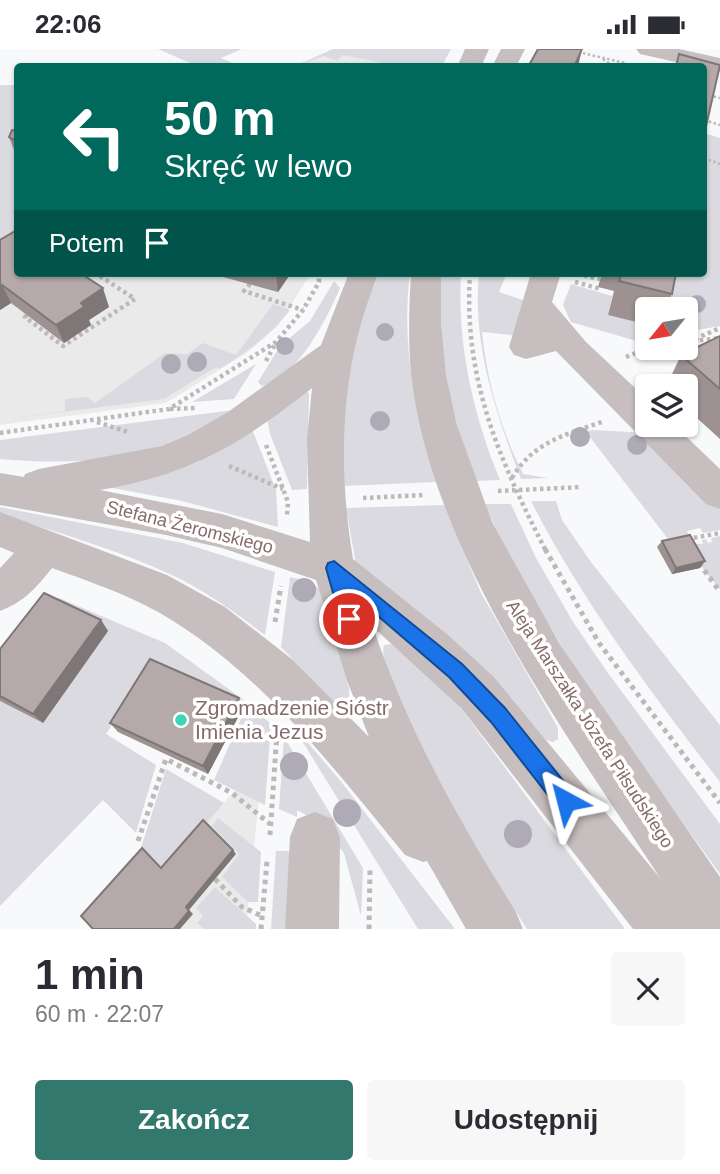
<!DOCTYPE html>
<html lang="pl">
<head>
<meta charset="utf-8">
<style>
	body { margin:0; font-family:Helvetica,sans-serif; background:#f7f7f7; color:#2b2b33; height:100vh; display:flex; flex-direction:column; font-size:26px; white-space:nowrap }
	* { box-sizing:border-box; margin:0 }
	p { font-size:23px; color:#7c7c81 }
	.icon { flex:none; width:38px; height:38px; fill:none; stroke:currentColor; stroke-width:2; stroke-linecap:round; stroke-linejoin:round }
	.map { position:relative; height:880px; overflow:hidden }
	.details { display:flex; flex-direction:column; background:#fff; flex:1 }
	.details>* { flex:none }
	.top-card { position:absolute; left:14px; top:14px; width:693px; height:214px; border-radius:7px; box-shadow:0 2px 5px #0004; background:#00695c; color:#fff; overflow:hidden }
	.needle { width:46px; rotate:240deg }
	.buttons { position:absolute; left:635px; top:248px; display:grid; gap:14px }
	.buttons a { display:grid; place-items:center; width:63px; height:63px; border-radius:7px; background:#fff; box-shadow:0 2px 5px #0004; font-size:35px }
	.pin { position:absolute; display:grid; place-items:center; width:60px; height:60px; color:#fff; margin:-30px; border:4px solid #fff; border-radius:50%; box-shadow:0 2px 7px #0007 }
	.me { position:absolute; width:77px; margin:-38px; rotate:322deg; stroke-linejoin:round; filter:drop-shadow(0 0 5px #0008) }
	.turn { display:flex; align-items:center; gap:24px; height:147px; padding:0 35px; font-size:32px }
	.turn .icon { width:91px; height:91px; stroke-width:2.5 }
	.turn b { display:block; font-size:49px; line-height:60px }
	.then { display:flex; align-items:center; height:66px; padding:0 35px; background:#0003; gap:14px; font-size:26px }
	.round { display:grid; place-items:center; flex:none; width:74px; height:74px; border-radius:7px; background:#f7f7f7 }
	.summary { display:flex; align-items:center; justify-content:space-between; height:119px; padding:0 35px }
	h1 { font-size:42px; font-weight:800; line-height:52px }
	.action { display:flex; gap:14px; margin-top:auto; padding:14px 35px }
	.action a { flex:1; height:80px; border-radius:7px; background:#33786d; color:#fff; font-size:28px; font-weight:800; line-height:80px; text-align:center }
	.action a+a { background:#f7f7f7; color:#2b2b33 }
	.status { display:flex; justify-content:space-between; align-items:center; height:49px; padding:0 35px; background:#fff; direction:ltr }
	.status svg { height:19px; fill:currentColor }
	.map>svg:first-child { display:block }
</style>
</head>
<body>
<div class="status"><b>22:06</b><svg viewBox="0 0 49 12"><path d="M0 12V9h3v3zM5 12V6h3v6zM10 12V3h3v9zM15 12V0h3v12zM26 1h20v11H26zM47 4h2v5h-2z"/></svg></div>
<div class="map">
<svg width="720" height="880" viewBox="0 0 720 880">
	<rect width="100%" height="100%" fill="#f8f9fa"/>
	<path fill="#ebeaeb" d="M334,1L403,18H295Z
		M0,114L17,124L18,224H311L278,277L248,303L166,354L0,376Z
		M263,709L246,880H115Z"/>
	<path fill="#dbdae0" d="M158,0H242L221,9L239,17H197Z
		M333,0H451L442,17H397L343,6L337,12L324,7L295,17Z
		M0,36H17V187L0,196Z
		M704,84L720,89V277L686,283V261H661L669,224H704Z
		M380,224H410C401,296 415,364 436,433L343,437L342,330L368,249Z
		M441,224H461C457,296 473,365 500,431L475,432C452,365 434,296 441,224Z
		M479,224H507L499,243L532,254L521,287L482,283C487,332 501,381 523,425L548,429L521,430C496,364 472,296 479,224Z
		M334,232L340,239C326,272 298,327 262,337L258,333L280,297L310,272Z
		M571,235L612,247L608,266L647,276V295L571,273L563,256Z
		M273,255L290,261C271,286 246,303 220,320L216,318L164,350L0,371L65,362V350L87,348L95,354L165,304L187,305L203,294L236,306Z
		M256,315L234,350L192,353Z
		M307,342L309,345L307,440L292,441L270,385L267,369Z
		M234,361C215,372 194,388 172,395C117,414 57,415 0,410V391Z
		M252,380L276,441L278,478L182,452L107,438L171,423L198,413Z
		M592,381L650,384L720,454V481L703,484L700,479L687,482L689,487L668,490L586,383Z
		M531,452H556L562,471L591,513L720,676V733C651,643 583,554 531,452Z
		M484,455H511L536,509L573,573L608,624L720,775V825C634,706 545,589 484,455Z
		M444,456L481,544L558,679V690L553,693L546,691L498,635L356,515L346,459Z
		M0,458L183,494L275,523L265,586C236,564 207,543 174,527C119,501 58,484 0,465Z
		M720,487V540L705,523L689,494L703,495L702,491L706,490L708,494L712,493L711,489Z
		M290,528L313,534L319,540L349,639L350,665L343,663L281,598Z
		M59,549L165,594L248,654L271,675L265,756L214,731L248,654L154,612L106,685L156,716L136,784L103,751L0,857V652L43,674L53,556Z
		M392,595L457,654L625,880H527C501,840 372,633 384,596Z
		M291,674L339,730L455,880H418Z
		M284,688L363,819L361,867L344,804L310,768L297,761V768L279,760Z
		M166,720L224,754L166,822L147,803L140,802Z
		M218,769L261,803L258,853H248L222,828L239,805L212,777Z
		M276,802H288L296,806L292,880H271Z
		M215,838L256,875V880H204L197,874L203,867L196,859Z"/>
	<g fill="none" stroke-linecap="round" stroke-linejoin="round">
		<path stroke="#beb8b8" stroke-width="2.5" stroke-dasharray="2.5 2.5" stroke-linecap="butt" d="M578,3L625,14
			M603,10L614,18
			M704,45L720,49
			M704,71L720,76
			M704,109L720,115"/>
		<path stroke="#beb8b8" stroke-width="4.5" stroke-dasharray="3.5 3.5" stroke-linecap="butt" d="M470,224C463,329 499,410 546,502
			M577,225L600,230
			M575,233L601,240
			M250,235L244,242L303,261
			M27,266L25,268L63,297L135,250L95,224
			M695,290L720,279
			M686,293L720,289
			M626,308L648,299
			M266,312L275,295
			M657,334L674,326
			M170,360L196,359
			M97,373L128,383
			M0,384L169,360L276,293L303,261L319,233V224
			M266,396L288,453L287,467
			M229,417L283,440
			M512,429C532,394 566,385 602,373
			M498,442L581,438
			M363,449L424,446
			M687,490L720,484"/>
		<path stroke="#beb8b8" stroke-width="5" stroke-dasharray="4.5 4.5" stroke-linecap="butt" d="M545,500L599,594L720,754
			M699,514L720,543
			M275,573L281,537
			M270,786L277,683
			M138,792L166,710L232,744L270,775
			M215,830L242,858L262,867
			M261,880L267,812
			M369,880L370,820"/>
		<path fill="#c7bfbf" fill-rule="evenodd" d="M465,0H489L481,18H457Z
			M501,0H525L516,18H492Z
			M636,0H679L720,9V23L640,5Z
			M349,224H379C340,314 337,414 353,510L448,586L493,627L660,829C565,682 431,503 411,325C408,291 409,258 411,224H441V275L446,326L457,376L492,473L559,594L720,828V880H633L461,659L373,578C407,679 458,771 515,861L523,880H466L427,812L423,813L405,806C332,717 261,623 160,564C126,545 88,532 52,519C37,538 24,553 0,562V519L14,504L0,498V463L167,526L225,558L293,611L369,688L346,629L316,531L222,499L166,486L0,456V424L24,428L25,425L39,420L162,397L188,386L228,363L321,296ZM312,339L307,390L310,493L222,465L100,441C190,426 241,395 312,339Z
			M531,224H561L552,253L586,293L648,351V376H674L720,420V460L706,455L556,302L526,310L514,306L509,298Z
			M315,763L333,770L340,788L339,880H285L290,788L297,770Z"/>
	</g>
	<g fill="#aeaab6">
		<circle cx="697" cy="255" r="9"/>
		<circle cx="385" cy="283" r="9"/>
		<circle cx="285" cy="297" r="9"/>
		<circle cx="197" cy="313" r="10"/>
		<circle cx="171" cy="315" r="10"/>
		<circle cx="380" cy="372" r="10"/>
		<circle cx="580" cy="388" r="10"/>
		<circle cx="637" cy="396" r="10"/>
		<circle cx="304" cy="541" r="12"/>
		<circle cx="294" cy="717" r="14"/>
		<circle cx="347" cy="764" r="14"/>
		<circle cx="518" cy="785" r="14"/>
	</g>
	<path fill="#9d9192" d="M18,82V105L15,103L9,88Z
		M0,191L109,258L89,271L91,276L64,294L11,254L0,261Z
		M222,224H291L278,243L223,228Z
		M602,224H676L672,245L665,261H648V276L608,266L614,242L598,238Z
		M720,287V390L686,359V338H666L681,306Z
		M662,492L700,519L672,525L657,498Z
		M101,571L108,582L43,674L0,652V600Z
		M243,659L208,725L118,683L110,674Z"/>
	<path fill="#7f7677" d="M582,0L578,18H574Z
		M276,224H291L278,243Z
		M2,236L11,254L0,261V237Z
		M103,239L109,258L89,271L91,276L64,294L56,276L81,254Z
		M705,512L700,519L672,525L676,519Z
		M101,571L108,582L43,674L33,665Z
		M239,649L243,659L208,725L203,717Z
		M233,801L236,805L189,861L193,865L180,880H174L186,858Z"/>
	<path fill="#b6a9aa" stroke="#7f7677" stroke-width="2" d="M538,0H582L574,18H528Z
		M679,5L720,16L704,86V18H676Z
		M12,81L18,82V93L9,88Z
		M17,181L18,224H80L103,239L81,254L84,258L56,276L2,236L0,237V191Z
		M622,224H676L672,245L619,232Z
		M720,287V340L681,306Z
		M690,486L705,512L676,519L662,492Z
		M44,544L101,571L33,665L0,647V600Z
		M150,610L239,649L203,717L110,674Z
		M203,771L233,801L186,858L189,862L174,880H93L81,867L142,799L161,819Z"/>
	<path fill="#1a73e8" stroke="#114b97" stroke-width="2" d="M334,512L462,615L505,659L573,744L576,752L573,759L566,762L558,759L491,673L449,628L350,543L358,570L355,575L349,578L342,575L326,519L328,514Z"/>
	<circle fill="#3cd6b4" stroke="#fff" stroke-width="2.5" cx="181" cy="671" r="7"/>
	<g text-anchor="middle" stroke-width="7" stroke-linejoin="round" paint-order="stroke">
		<g font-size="18" fill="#866b6c" stroke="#fff">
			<text transform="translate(190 478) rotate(14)" y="6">Stefana Żeromskiego</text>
			<text transform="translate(590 675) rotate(57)" y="6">Aleja Marszałka Józefa Piłsudskiego</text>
		</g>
		<g font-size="21" fill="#866b6c" stroke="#fff" text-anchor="start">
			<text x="195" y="666">Zgromadzenie Sióstr<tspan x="195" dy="24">Imienia Jezus</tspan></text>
		</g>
	</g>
</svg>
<div class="buttons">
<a><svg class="needle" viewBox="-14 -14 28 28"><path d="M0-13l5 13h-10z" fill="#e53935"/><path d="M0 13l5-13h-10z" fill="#7c7c81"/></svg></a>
<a><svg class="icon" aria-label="layers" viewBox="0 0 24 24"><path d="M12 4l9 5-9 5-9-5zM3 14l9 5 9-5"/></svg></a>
</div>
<div class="pin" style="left:349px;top:570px;background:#d93025"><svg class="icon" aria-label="arrive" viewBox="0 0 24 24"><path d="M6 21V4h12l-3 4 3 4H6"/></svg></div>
<svg class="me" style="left:566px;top:752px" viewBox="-20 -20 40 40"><path d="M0-17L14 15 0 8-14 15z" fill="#1a73e8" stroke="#fff" stroke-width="4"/></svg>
<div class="top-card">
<div class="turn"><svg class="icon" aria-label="left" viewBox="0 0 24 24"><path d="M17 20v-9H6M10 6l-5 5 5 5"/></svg><div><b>50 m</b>Skręć w lewo</div></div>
<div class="then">Potem<svg class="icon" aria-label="arrive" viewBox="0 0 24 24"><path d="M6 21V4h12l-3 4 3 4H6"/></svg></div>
</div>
</div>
<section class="details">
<div class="summary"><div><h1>1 min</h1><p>60 m · 22:07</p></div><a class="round"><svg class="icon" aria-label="close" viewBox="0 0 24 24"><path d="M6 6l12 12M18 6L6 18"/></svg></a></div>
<div class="action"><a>Zakończ</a><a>Udostępnij</a></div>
</section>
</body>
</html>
